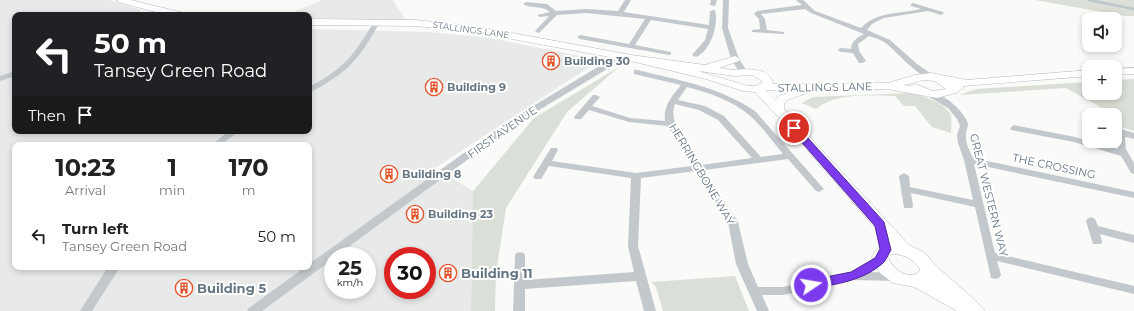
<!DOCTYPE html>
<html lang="en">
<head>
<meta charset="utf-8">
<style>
	body { margin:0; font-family:Montserrat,sans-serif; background:#f6f6f6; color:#222; height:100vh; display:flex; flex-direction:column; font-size:15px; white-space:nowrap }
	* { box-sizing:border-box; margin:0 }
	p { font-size:13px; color:#767676 }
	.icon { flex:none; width:22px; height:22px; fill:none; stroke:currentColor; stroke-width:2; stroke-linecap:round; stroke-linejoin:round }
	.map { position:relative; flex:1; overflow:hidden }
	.sheet { position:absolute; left:12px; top:142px; width:300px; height:128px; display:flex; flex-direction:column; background:#fff; border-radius:8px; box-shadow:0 2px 6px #0003 }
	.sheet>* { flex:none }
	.top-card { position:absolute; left:12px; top:12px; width:300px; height:122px; border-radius:8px; box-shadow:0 2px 6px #0003; background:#202124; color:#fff; overflow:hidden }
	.buttons { position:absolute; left:1082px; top:12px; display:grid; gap:8px }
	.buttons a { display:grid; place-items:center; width:40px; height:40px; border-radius:8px; background:#fff; box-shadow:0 2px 6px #0003; font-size:20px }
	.speed { position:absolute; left:324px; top:247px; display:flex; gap:8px; font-size:20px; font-weight:700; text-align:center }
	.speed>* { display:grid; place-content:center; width:52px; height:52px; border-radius:50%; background:#fff; box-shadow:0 2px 6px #0003; line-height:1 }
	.speed small { font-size:10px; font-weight:400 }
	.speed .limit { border:6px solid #d22; background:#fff; color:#111 }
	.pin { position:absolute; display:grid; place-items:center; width:34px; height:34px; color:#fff; margin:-17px; border:2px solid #fff; border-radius:50%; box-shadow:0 1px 4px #0007 }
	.me { position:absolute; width:44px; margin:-22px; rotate:78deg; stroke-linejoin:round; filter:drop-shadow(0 0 3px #0008) }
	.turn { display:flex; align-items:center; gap:14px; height:84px; padding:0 16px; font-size:18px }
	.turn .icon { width:52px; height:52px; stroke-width:2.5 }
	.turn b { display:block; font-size:28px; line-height:34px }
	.then { display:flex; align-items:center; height:38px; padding:0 16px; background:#0003; gap:8px; font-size:15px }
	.eta { display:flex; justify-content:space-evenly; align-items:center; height:68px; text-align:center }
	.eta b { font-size:24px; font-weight:700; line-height:28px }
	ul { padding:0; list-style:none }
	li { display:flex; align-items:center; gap:12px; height:52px; padding:0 16px }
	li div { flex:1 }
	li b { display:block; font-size:15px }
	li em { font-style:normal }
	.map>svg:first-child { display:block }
</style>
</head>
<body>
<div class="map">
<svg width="1134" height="311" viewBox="0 0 1134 311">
	<rect width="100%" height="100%" fill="#fafaf8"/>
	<path fill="#e8e9e9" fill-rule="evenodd" d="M0,0H109L141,10L136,15H15V131H309V29L430,32L490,38L600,60L435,168L473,191L471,311H0ZM15,145H309V267H15ZM333,256H367V290H333ZM393,256H427V290H393Z
		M322,0H393L406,21L309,18V15H287Z"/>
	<path fill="#dadfd7" d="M1035,0H1134V16H1125Z
		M619,67L567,112L506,208L496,273L495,311H471L473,191L534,118Z
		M1134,79V131L1115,125V115H1103L1100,107L1066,88L959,95L977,89L1089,82V93H1115V80Z
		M912,93C923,96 948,104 951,116C952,121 951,128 951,133L932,127L915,106H904L895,96C869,96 837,92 816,109L802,103L813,97Z
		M735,276L749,311H663L656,287L651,282Z"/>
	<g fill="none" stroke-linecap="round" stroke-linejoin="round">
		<path stroke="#bbc7cb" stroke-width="2.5" d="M1089,0L1134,9"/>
		<defs>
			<path id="secondary" d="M117,0H131L184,13L186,15H167L118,2Z
				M309,19L416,20L480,27L631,55L705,65L735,56L740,59L739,61L719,68C724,68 730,70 735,70C747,69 771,67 773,84L888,83L915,75L931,73L967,80L1089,70V76L963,86L964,87L956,93L937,98L887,89L808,90L807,93L787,100L784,104V109L909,245L925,253L935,265L976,301L985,311H957L914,287L893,283L880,273L874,263L872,256L878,248L889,244L791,131L755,92L743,91L706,79L631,61L480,33L416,26L309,25ZM698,71L735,76L753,75L763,82L756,86H748ZM923,80L935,81L946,89L933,91L915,84L910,86L904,85ZM766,90H795L779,96L775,100ZM892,254C904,254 913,259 920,269L919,272C908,281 891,268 888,257Z
				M1134,68V74L1115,75V69Z"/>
		</defs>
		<use href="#secondary" stroke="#b3babf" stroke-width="1"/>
		<path fill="#c3c8cc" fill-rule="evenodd" d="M625,0H631L624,12L709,25L710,11L715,10C719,23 711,51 696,57L692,55L705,40L708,29L651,20L635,45L671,52V54L669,55L580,39L577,37L580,35L629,44L645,19L586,13L557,15L540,32L538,33L535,31L549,16L540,17L537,15L550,12C542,5 531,9 523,4L526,2L547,4L556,11L586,9L618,11Z
			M711,0H717L715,6L710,5Z
			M723,0H729L728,28L739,59L747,71L746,73H740L731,59L722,28Z
			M796,0H803L815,11L861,28C877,11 900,14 921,9L911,6L910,5L913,3L943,12L944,13L941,15L928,11L884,18L872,24L867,30L890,40L917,64L936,77L935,79C921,81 897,52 887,44C882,40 875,38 869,36L858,44L859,51L866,61L862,63H859L853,53L841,52L837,50L841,48L851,49C851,41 858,37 864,34L811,13L805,9L761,14L765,19L767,30L784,32V34L752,32V30L760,29L759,19L754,14L757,11L802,5Z
			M161,9L164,11C160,15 155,15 149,15Z
			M377,20L380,22C365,48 355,66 328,82C322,86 316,90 309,92V87C345,68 353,56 374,22Z
			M614,53H617L621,55L612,66L516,124L336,256H333V259L262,311H247L249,308L305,267H309V264L510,120L606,62Z
			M634,70H637C678,80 720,87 755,111L824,189L819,192L816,191L788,159L704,170L738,222L748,264L758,287H783L852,272L880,256L884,257L885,260L884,263L869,272L896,273L900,274L902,277L900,280L896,281L854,280L783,295H762L769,311H757L736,264L728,222L696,171L641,178L638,246L656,311H644L636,281L525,289V311H513L515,256L516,253L520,252L524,253L525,256V280L634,272L628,246L631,178L549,166L541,179H535L533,177L551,148H557L558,150L552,161L636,173L692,166L667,126L629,122L589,110L581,119H575L574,117L593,95H596L600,97L592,106L630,118L665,121C663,106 672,96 681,85L634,74ZM687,87C709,93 732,100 749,115C762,126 772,141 783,154L761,157L724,116L705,106L678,100ZM675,104L699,110L718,120L752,158L701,165C690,148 667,124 675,104Z
			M15,71V76L0,81V76Z
			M927,92C941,90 965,112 968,124C968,127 966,130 966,134C965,142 969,150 973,158L1134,192V198L974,164L995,253L1134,286V294L997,261L1001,275L999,278L995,279L991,278L975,207L911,193L913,206L912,208H904L899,176L904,173L909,176L910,187L973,200L964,160L958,143L957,135L960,126L957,119L948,108L927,96L926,94Z
			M1014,125L1075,137L1118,149L1117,138L1119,135L1115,133V127L1134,133V139L1126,137L1125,138L1126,149L1134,163V174L1131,173L1121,156L1074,142L1011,130L1010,128Z
			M229,131H239L221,145H211Z
			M1091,217L1095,219L1098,226L1134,235V243L1100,234L1102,241L1101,244H1093L1086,221L1087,219Z
			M108,267H120L92,311H80Z"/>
		<use href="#secondary" fill="#fff" fill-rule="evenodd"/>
	</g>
	<path fill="#7c3aed" stroke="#51269a" d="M794,125L797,126L884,222L891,250C889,253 885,262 883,263C863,281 836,284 811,289L807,288L806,285L807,282L811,280L851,272L875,258L880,249L875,226L791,130L790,128Z"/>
	<defs>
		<symbol id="building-ring" viewBox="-11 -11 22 22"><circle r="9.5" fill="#fff" stroke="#e4572e" stroke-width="1.5"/><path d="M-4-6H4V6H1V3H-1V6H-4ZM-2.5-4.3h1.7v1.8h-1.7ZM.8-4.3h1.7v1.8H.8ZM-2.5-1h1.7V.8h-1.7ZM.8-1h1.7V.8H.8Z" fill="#e4572e"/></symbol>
	</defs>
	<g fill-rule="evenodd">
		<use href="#building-ring" x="541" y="51" width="20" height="20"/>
		<use href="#building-ring" x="424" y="77" width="20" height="20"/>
		<use href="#building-ring" x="379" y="164" width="20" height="20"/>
		<use href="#building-ring" x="405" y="204" width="20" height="20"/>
		<use href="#building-ring" x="438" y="263" width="20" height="20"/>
		<use href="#building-ring" x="174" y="278" width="20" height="20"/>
	</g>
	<g text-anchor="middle" stroke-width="4" stroke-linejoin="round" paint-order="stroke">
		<g font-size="9" fill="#657683" stroke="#fff">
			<text transform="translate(471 30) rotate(8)" y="3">STALLINGS LANE</text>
		</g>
		<g font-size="11" font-weight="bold" fill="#657683" stroke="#fff" text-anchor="start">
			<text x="564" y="65">Building 30</text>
			<text x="447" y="91">Building 9</text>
			<text x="402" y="178">Building 8</text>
			<text x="428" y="218">Building 23</text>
		</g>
		<g font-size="11" fill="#657683" stroke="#fff">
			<text transform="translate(825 87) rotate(-1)" y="4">STALLINGS LANE</text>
			<text transform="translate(502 132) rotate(-35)" y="4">FIRST AVENUE</text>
			<text transform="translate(1054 166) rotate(12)" y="4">THE CROSSING</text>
			<text transform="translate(702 174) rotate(59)" y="4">HERRINGBONE WAY</text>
			<text transform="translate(989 195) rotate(76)" y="4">GREAT WESTERN WAY</text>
		</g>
		<g font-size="13" font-weight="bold" fill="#657683" stroke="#fff" text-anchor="start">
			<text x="461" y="278">Building 11</text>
			<text x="197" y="293">Building 5</text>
		</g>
	</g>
</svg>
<div class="buttons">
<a><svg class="icon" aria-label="sound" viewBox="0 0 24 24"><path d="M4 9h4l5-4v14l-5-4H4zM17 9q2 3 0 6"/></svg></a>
<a>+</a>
<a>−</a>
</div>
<div class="speed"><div>25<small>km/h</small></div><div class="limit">30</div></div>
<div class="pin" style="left:794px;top:128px;background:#d93025"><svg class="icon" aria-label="arrive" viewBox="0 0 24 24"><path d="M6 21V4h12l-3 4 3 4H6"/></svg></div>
<svg class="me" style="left:811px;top:285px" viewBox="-20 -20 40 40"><circle r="17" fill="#7c3aed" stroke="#fff" stroke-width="3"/><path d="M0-11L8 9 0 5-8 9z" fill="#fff"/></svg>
<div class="top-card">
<div class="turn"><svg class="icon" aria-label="left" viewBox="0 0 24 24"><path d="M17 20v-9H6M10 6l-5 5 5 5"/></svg><div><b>50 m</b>Tansey Green Road</div></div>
<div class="then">Then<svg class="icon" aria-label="arrive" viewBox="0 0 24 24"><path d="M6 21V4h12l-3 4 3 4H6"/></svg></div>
</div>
<section class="sheet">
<div class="eta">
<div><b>10:23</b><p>Arrival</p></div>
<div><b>1</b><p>min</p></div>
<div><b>170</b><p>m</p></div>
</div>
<ul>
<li><svg class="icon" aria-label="left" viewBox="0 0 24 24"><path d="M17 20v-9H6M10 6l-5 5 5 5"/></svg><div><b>Turn left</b><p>Tansey Green Road</p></div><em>50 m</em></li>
</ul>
</section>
</div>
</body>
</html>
